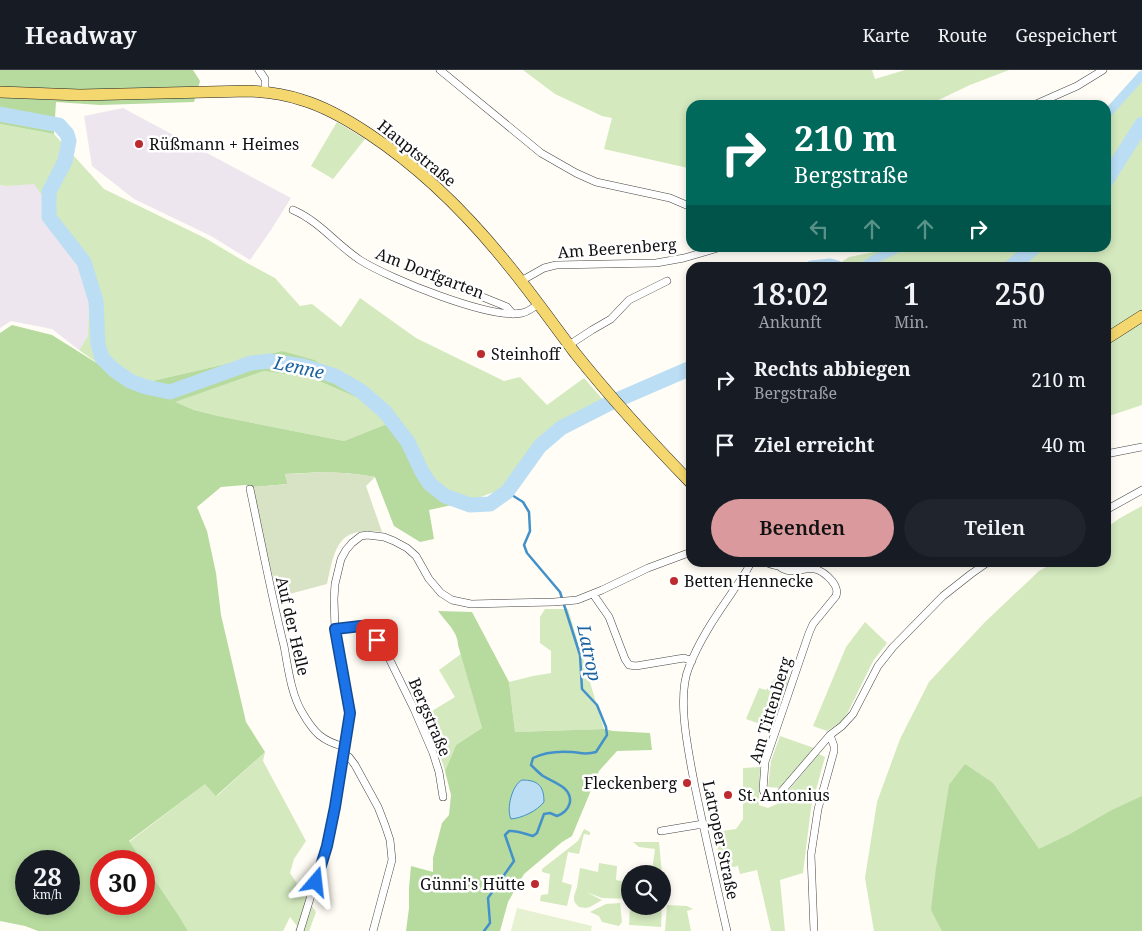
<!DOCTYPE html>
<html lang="de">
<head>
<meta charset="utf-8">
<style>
	body { margin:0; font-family:"Noto Serif",serif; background:#20242c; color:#f1f3f6; height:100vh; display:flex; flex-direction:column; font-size:19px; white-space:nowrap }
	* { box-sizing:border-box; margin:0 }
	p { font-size:16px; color:#9ea1a6 }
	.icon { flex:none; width:28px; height:28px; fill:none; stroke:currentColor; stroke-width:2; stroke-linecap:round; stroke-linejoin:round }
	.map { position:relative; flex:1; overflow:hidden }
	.drawer { position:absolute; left:686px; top:192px; width:425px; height:305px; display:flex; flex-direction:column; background:#171b24; border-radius:15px; box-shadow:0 2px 8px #0003 }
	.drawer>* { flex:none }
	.hud { position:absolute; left:686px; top:30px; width:425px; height:152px; border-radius:15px; box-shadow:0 2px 8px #0003; background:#00695c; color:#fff; overflow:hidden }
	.buttons { position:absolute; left:621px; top:795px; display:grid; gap:10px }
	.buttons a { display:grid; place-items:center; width:50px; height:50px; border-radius:50%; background:#171b24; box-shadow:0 2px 8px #0003; font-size:25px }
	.speed { position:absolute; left:15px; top:780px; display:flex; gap:10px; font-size:25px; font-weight:700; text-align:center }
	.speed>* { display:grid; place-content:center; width:65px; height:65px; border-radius:50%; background:#171b24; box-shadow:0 2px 8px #0003; line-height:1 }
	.speed small { font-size:12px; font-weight:400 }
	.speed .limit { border:8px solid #d22; background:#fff; color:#111 }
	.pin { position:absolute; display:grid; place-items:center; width:42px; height:42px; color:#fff; margin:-21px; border-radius:10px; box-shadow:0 2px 8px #0006 }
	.me { position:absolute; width:55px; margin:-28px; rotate:17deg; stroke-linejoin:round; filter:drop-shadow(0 0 4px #0008) }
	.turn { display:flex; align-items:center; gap:18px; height:105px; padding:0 25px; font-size:22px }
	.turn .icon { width:65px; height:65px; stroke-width:2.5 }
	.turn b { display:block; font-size:35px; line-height:42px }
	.lanes { display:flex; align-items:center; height:48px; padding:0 25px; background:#0003; justify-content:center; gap:25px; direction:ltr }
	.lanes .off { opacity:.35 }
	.eta { display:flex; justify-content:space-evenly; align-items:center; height:85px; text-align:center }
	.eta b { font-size:30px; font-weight:600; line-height:35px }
	.cta { display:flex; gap:10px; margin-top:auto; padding:10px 25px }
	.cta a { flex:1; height:58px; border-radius:30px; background:#da999c; color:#111; font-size:20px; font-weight:600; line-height:58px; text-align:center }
	.cta a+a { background:#20242c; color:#f1f3f6 }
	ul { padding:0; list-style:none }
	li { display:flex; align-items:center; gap:15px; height:65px; padding:0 25px }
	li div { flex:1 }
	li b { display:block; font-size:19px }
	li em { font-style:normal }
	header { display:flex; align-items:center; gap:30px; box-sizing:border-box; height:70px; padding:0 25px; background:#171b24; border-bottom:1px solid #363941 }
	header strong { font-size:24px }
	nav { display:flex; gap:28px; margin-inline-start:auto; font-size:18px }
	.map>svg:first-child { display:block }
</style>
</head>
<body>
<header>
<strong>Headway</strong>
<nav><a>Karte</a><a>Route</a><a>Gespeichert</a></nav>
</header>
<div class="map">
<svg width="1142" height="861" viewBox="0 0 1142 861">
	<rect width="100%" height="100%" fill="#fffdf5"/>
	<path fill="#eee6ee" d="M123,38L291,128L271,160L250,190L211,166L134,129L92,96L84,46Z
		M34,113L90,193L88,266L79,280L52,259L11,251L0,258V115L7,116Z"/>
	<path fill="#d4e9be" d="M523,0H872L875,9L905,0H1009L970,15L928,35H691V102L688,98L604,79L612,48L602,46L555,24Z
		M1142,6V47L1106,100V45Z
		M337,52L365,69L333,109L311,96Z
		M0,54L54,64L104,119L205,168L247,193L275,208L300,236L312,234L341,257L360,228L416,268L504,311L520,307L547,335L584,308L605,332L560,353L536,373L502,419L470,431L445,424L432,412L400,349L344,371L218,346L194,340L174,332L264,301L312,308L374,335L377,329L282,281L148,312L103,297L79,280L88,266L90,193L34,114L7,116L0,115Z
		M1142,60V335L1106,347V198H1021L1043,178H1106V116Z
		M895,178H1026L1004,197L833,198L849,187Z
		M1142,436V861H874L865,808L877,732L900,669L929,612L985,552L1039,501L1053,493L1106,492V458L1120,448Z
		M545,539H568L604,659L515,662L509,612L533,606L551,603V581L540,573V547Z
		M865,552L887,573L873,591L848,642L841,652L827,661L813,656L846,577Z
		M461,584L482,658L456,675L445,701L427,644L455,627L439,600Z
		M781,601L790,607L772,658L746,649L759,618L766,620Z
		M780,666L814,678L780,718L768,717L771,691Z
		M265,682L263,691L306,771L294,789L290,803L316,842L309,861H295L297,856L290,847L283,861H188L179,846L144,794V791H142L129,772L206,713L217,726Z
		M819,684L825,687L811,738L803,803L780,810L785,861H771L757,800L740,804L738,796L721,799L715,762L736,759L743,749V698L760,697L759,735L768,738L777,734Z
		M584,759L590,762V765L584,764L579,784L568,782L562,812L572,815L567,836L540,831L541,825L548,824L550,804L542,802V799L578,771Z
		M633,772H659L662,804H645L652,801L655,779L639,777Z
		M599,793L617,796L616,810L630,813V829L602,828L586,822L602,830L590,837L586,838L579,837L576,834L574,831V826L577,817L580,798L598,802Z
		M620,833L622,852L619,856L602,852L599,846L590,842L606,834Z
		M667,835L687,836L693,839L687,841L691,861H665Z
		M630,836H662L661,857L629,855Z"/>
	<path fill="#b7da9e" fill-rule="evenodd" d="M0,0H193L200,11L194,32L100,35L56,32L54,64L0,54Z
		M1142,47V60L1106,116V100Z
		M1026,178H1043L1021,197H1004Z
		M12,255L52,265L103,297L148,312L282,281L314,290L377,329L374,335L312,308L264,301L175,332L194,340L218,346L344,371L387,354L383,341L387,337L400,349L432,412L445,424L470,431L429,440L434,469L420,472L394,456L375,407C345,401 316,402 285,404L288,414L253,417L245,415L221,417L197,437L207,461L216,503L221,545L246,652L265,682L216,726L205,714L129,771L142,791H101V834H144V794L179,846L188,861H38L25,856L0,851V263ZM26,791H69V834H26Z
		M438,541L472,542L509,612L515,662L604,659L613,661L650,663L652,680L617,681L599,701L572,766L562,772L524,804L508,832L500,861H406L409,838V818L411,796L433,802V788L442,753L449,745L451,725L445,701L456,675L482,658L458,575C458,562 446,552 438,541Z
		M965,694L993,713L1039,779L1070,764L1112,740L1142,726V861H942L931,840L936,798L949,715Z"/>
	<path fill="#d8e2c5" d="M332,402L364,405L375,407L366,416L382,462C337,456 335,478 327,514L278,527L264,473L253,417L287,414L285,404Z"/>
	<path fill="#e5f1d0" d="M517,838L592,856L591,861H511Z"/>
	<path fill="#bbdef5" stroke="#4391ca" d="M522,710C538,710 544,716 544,732C537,741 522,748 511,749C506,739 512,715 522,710Z"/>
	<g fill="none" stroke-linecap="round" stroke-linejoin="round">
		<path stroke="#4391ca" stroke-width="2.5" d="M484,861L490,853L488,828L514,791L505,765L509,761C517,760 525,764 533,766L537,763L544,744L550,743L557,746C570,741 575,728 564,718C558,713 550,710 543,706C539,703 535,699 531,695L533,688C545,682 559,681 572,682C582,683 586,685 596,682L607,665L606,657L597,635L582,619L580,585L560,522L527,483L524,475L530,461L529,442L523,432L507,422"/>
		<path stroke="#bbdef5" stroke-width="9" d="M1106,45L1142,5
			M861,198L875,189L898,178"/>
		<path stroke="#bbdef5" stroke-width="15" d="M0,44L59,55L67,64L69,71L65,91L49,122V147L84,192L96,231L98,274L102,288L114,300L130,311L146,317L170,322L251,293L270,291L303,296L335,306L361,321L385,342L408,372L422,402L430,414L445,426L470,435L490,434L507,422L540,376L561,358L610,333L691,298
			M1106,111L1142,54
			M812,198L830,196L837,198
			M1010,198L1033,178"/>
		<defs>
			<path id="minor" d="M259,0L265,9V22
				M440,0L541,83L576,103L596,112L670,128L691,137
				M1034,35L1077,16L1103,0
				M293,140C319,151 337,175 360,190C388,208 491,250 522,243C528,242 533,238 538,234
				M410,198L500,234L507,237L513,244
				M521,211L544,198L556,195L656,193L684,188L718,178
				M569,275L592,260L611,249L629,230L667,211
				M1106,384L1142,377
				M250,419C261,471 271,524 284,576C288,597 291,624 302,642C314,663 322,671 345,677
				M1106,440L1142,420
				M765,492C779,498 788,498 803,492
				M780,497C798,510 810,485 832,511C836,516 838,520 836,526L813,554L809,563L765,692L763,720L766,726C772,730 776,727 781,722L830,665L842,656L853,644L878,596L893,577L943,526L971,504L988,492
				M593,524L609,547L625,589L629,595L636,596L684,588L692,591
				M335,559L361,557L367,560L384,578L414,639L433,683L439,702L443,727
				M344,685L349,687L355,695L378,737L385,755L390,770L392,790L373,861
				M661,761L703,754
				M300,861L330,764L335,737L347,663L350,641L335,559L334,529L335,514L341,489L346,480L352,473L361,466L367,465L384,467L394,471L407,478L416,486L429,509L441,523L452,530L471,534L554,532L577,530L602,520L648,498L691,482
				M727,861C716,813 705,765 695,717C689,684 676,628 689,597C699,571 715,547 731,524C737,514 746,504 751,492
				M814,861L811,785L818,739L834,681V676L830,665"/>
			<path id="primary" d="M0,22L80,25L249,21C267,22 284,24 302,30C326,37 348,50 369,64C422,99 469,146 509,196C532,224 553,254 575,283C611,328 651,372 691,413
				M1106,269L1142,246"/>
		</defs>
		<use href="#minor" stroke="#444" stroke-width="8"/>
		<use href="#primary" stroke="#222" stroke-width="12"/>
		<use href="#minor" stroke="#fff" stroke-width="7"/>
		<use href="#primary" stroke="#f4d76f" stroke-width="11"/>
	</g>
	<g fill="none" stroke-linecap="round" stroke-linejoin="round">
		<defs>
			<path id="route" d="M316,812L327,776L335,737L350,643L335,559L361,556L367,560L377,570"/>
		</defs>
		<use href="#route" stroke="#114b97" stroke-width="12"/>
		<use href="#route" stroke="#1a73e8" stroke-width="9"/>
	</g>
	<g fill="#be2b2f" stroke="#fff" stroke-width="2">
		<circle cx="139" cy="74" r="5"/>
		<circle cx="481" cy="284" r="5"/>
		<circle cx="674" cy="511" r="5"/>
		<circle cx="687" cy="713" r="5"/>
		<circle cx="728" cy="725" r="5"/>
		<circle cx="535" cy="814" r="5"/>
	</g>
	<g text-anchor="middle" stroke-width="5" stroke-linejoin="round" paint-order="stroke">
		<g font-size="16" fill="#111" stroke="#fff" text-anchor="start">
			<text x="149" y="80">Rüßmann + Heimes</text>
			<text x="491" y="290">Steinhoff</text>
			<text x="684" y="517">Betten Hennecke</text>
			<text x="677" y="719" text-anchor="end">Fleckenberg</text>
			<text x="738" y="731">St. Antonius</text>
			<text x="525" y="820" text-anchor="end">Günni's Hütte</text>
		</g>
		<g font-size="16" fill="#111" stroke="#fff">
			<text transform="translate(417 83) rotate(39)" y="6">Hauptstraße</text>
			<text transform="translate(617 178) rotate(-4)" y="6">Am Beerenberg</text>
			<text transform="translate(430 203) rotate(21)" y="6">Am Dorfgarten</text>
			<text transform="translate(293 556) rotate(77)" y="6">Auf der Helle</text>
			<text transform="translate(770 640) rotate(-73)" y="6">Am Tittenberg</text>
			<text transform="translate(430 647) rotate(67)" y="6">Bergstraße</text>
			<text transform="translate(721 770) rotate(78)" y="6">Latroper Straße</text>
		</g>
		<g font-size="18" font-style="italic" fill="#1c64a1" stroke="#fff">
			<text transform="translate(299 298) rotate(12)" y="6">Lenne</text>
			<text transform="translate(589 583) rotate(78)" y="6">Latrop</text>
		</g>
	</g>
</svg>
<div class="buttons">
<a><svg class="icon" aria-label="search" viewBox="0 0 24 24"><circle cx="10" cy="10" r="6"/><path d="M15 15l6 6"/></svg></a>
</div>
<div class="speed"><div>28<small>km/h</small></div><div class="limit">30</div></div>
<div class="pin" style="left:377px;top:570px;background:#d93025"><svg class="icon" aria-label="arrive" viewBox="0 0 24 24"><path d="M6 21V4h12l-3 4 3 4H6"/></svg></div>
<svg class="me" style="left:316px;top:812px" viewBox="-20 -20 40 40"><path d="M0-17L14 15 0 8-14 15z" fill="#1a73e8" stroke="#fff" stroke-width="4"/></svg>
<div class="hud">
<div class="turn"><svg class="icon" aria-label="right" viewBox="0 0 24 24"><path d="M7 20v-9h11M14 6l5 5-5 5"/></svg><div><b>210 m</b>Bergstraße</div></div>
<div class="lanes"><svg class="icon off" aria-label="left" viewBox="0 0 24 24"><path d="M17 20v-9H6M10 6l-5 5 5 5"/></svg><svg class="icon off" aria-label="ahead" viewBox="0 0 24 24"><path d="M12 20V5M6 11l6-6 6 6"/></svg><svg class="icon off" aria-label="ahead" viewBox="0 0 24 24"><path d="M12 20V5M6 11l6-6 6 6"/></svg><svg class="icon" aria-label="right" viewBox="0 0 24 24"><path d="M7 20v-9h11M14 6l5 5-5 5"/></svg></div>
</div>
<section class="drawer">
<div class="eta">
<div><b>18:02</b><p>Ankunft</p></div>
<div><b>1</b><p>Min.</p></div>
<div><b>250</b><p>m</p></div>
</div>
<ul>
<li><svg class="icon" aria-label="right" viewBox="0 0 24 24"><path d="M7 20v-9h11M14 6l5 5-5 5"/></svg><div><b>Rechts abbiegen</b><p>Bergstraße</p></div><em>210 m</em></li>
<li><svg class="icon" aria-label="arrive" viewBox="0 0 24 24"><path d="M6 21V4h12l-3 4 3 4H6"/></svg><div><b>Ziel erreicht</b></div><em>40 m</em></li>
</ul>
<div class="cta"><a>Beenden</a><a>Teilen</a></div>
</section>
</div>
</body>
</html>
